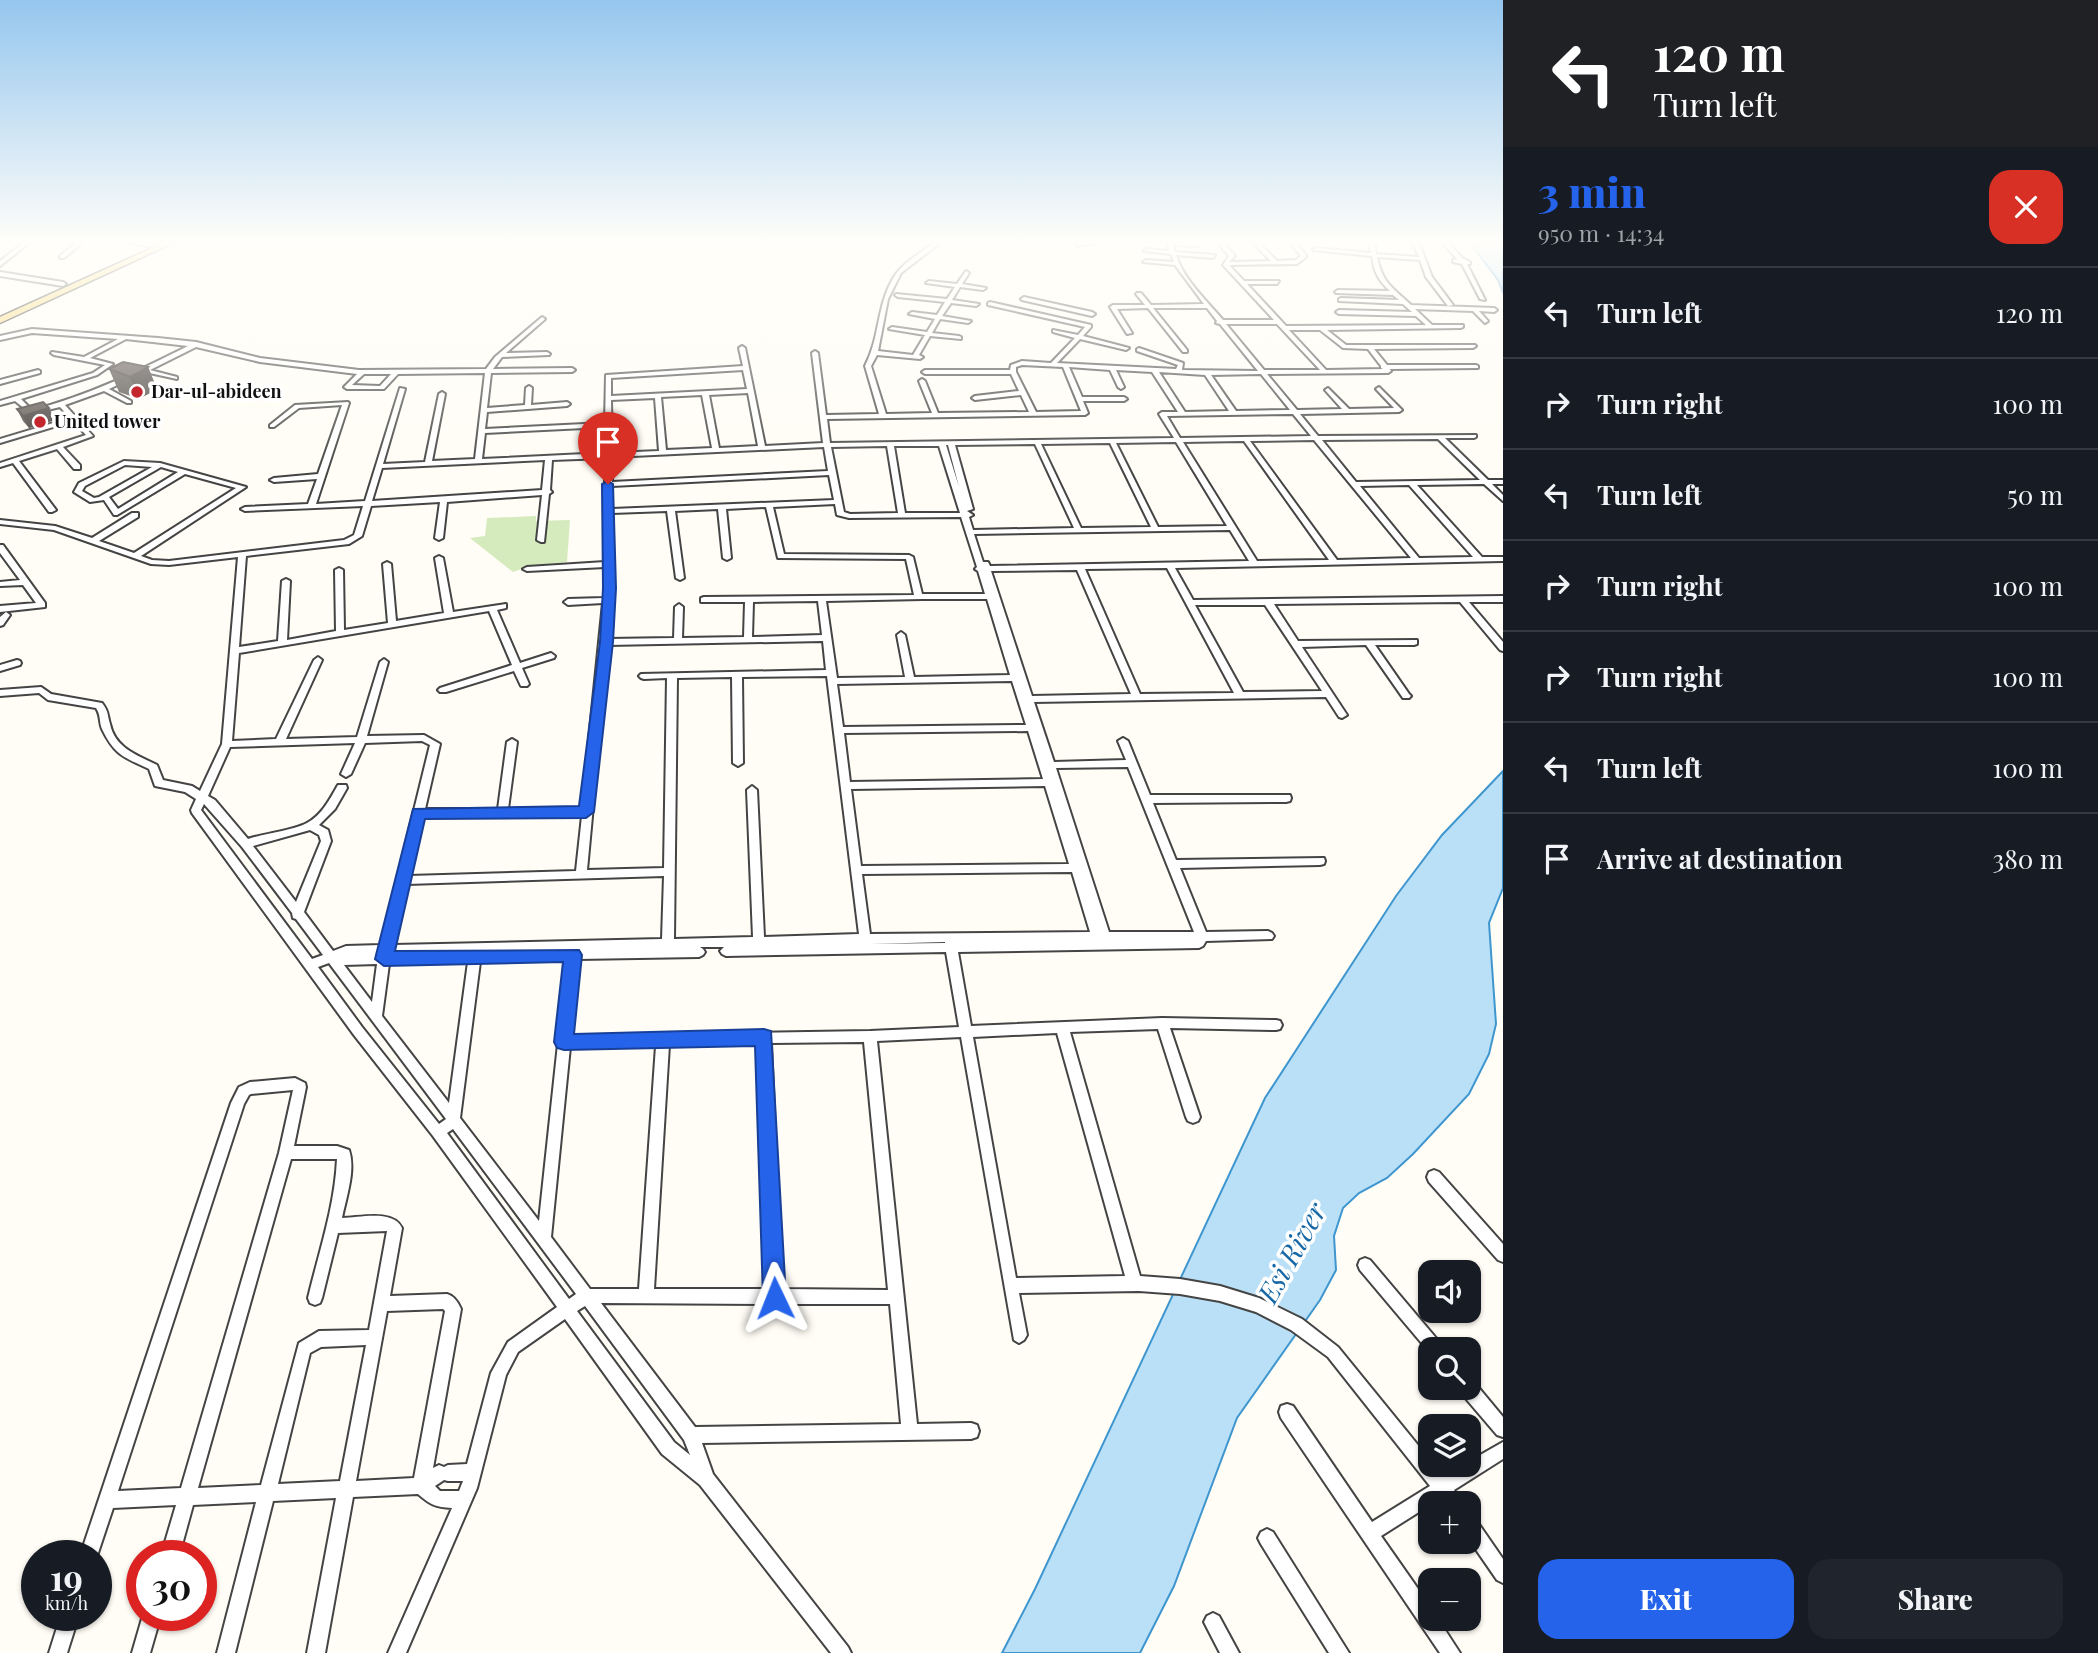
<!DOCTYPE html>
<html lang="en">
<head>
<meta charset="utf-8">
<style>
	body { margin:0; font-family:"Playfair Display",serif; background:#20242c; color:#f1f3f6; height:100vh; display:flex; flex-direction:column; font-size:26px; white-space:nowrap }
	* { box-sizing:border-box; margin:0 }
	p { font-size:23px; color:#9ea1a6 }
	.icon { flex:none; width:38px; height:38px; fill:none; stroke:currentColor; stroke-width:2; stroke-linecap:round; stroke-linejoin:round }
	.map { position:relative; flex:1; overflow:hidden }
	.side { display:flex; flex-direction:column; background:#171b24; width:595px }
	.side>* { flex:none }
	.hud { background:#202124; color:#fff; overflow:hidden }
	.fabs { position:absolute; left:1418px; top:1260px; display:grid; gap:14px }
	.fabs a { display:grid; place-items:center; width:63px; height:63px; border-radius:14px; background:#171b24; box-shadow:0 2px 5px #0004; font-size:35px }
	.speed { position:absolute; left:21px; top:1540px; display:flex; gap:14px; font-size:35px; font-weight:700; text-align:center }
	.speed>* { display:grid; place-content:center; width:91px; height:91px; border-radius:50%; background:#171b24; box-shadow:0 2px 5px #0004; line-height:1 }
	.speed small { font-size:18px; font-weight:400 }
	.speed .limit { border:10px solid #d22; background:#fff; color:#111 }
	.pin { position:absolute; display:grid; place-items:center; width:60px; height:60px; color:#fff; margin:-72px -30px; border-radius:50% 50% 50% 0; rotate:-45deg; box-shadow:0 0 7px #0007 }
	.pin .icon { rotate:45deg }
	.me { position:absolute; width:77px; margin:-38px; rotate:358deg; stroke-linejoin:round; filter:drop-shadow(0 0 5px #0008) }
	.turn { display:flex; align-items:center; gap:24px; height:147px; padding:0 35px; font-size:32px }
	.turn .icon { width:91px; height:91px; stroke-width:2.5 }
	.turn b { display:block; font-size:49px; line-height:60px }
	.round { display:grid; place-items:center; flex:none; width:74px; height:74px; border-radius:21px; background:#20242c }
	.headline { display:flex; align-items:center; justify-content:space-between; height:119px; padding:0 35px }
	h1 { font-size:42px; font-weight:800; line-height:52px; color:#2563eb }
	.cta { display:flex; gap:14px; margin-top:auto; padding:14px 35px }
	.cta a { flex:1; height:80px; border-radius:21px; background:#2563eb; color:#fff; font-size:28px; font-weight:800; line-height:80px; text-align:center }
	.cta a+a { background:#20242c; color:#f1f3f6 }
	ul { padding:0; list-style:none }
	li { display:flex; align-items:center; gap:21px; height:91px; padding:0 35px; border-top:2px solid #363941 }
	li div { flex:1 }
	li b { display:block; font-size:26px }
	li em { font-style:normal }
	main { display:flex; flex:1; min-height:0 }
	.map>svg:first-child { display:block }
</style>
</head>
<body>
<main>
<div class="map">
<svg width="1503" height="1653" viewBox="0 0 1503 1653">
	<rect width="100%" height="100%" fill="#fffdf5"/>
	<path fill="#d5ebbd" d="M536,516V521L570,520L567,562L530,566L513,572L470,538L485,536L487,518Z"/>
	<path fill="#b9e0f7" stroke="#3f96cf" stroke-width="2" d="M1470,243H1503V293L1498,280Z
		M1503,771V888L1489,923L1496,1024L1489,1054L1469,1094L1413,1154L1387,1178L1359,1193L1343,1208L1334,1236L1336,1270L1320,1300L1237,1418L1174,1586L1140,1653H1002L1035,1589L1265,1098L1396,896L1442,835Z"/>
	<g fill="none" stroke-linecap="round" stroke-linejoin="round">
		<defs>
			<path id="street" d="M23,243H29L0,266V261Z
				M76,243H82L64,258H60V256Z
				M130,243H147L155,245L152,247Z
				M934,243H940L901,273L888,299L878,351L913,355L925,335L889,329L892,327L927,332L935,319L909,314L912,312L937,315L945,302L898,297L895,295L896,294L947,299L955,287L926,283L929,281L957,284L966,271L969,273L962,284L986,288L983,290L960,287L952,300L979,304L976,306L951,303L942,316L971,321L968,323L940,319L932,333L959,336L961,337V339L930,336L919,355L923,357L920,359L877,355L871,366L886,414L932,413L919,381L922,379L925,381L938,413L1029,412L1021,395L975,400L972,398L975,396L1019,391L1011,374H925L922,372L925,370H1010L1011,365L1022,361L1051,363L1075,338L1053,332V330L1078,335L1085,327L988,305V303L990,302L1091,325V327L1083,336L1129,348L1126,350L1080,339L1057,363L1176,369L1178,365L1137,351V349L1139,348L1183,363L1182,370L1258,371L1220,324L1216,323L1217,321L1207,308H1153L1187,350V352H1183L1148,308L1117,309L1132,333L1127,334L1110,307L1113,305H1145L1136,294L1137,293H1141L1151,305L1204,304L1175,265L1143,262L1146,260L1174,262L1171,254L1144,251L1147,249L1170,251L1167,243H1200L1198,246L1173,245L1175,252L1215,255L1213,258L1176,255C1184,280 1206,300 1223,320H1274L1223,265L1229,256L1218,243H1224L1235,256L1229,262L1271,261L1253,243H1259L1277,261L1296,260L1301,256L1290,243H1296L1306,255V257L1297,264L1229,265L1244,281H1279L1277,284H1247L1286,326L1426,325L1416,316L1339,314L1336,312L1339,310L1412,312L1403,304L1339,301V299L1341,298L1399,300L1393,295L1336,293L1335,292L1338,290L1390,291C1378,280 1374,272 1372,256L1313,250L1316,248L1371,253L1369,243H1375L1376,254L1419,257L1413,243H1419L1432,277L1453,305L1448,306L1426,277L1420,260L1377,257C1382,283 1393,288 1411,305L1494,308L1497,310L1494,312L1479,311L1488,321L1485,323L1473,311L1415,309L1432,325H1463V327L1461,328L1327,330L1346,345H1475L1476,346L1473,348L1374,349L1387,365H1476L1478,366V368L1390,369L1391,371L1388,373L1267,374L1297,410L1342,409L1325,390L1328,388L1349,409L1394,408L1376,389L1379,387L1402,410L1399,412L1300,414L1318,436L1476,435V437L1474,438H1445L1488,480H1503V484H1492L1503,495V501L1484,484L1417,485L1482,557H1503V561L1175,568L1193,600L1503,596V602H1469L1503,642V651L1500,650L1460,602L1274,604L1298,641L1417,640V644L1414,645H1375L1409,694L1411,696L1409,698H1403L1366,645L1302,647L1347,715L1342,718L1339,717L1326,697L1034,702L1054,762L1126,760L1118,741L1123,738L1128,741L1150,795H1290L1291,798L1290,801L1286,802L1153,803L1176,860L1324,858L1325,861L1324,864L1320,865L1180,868L1206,932L1268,931L1272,933L1274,936L1272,939L1206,941L1203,946L1199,948L958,952L971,1026L1162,1018L1276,1020L1280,1021L1282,1025L1280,1029L1276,1030L1170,1028L1200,1117L1198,1121L1193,1123L1188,1121L1186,1117L1158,1029L1070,1032L1140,1276L1180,1279L1220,1286L1259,1298L1302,1319L1338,1347L1430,1460V1465H1434L1444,1477L1464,1465H1468V1462L1503,1442V1459L1454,1490L1462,1503H1444L1440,1499L1430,1503V1505L1381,1536L1430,1606V1619H1438L1460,1653H1440L1281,1418L1279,1412L1281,1406L1287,1404L1293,1406L1372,1522L1430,1486L1328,1357L1291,1330L1256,1312L1220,1301L1180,1294L1139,1291L1019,1293L1027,1335L1024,1340L1019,1343L1014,1340L961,1037L877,1041L917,1424L971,1423L977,1425L979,1431L977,1437L971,1439L702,1443L713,1474L848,1647L851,1653H831L700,1485L662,1454L565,1319L518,1352L506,1375L477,1488L406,1653H388L452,1508C435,1507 431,1505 418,1494L353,1497L325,1653H307L336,1498L273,1501L235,1653H217L256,1502L193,1505L179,1556H161L176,1505L113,1508L96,1559V1556H80L231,1103L239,1087L250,1082L295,1078L305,1083L306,1087L294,1146H337L349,1150C356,1170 346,1198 342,1218C359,1218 393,1209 402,1228L390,1296L447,1294C454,1296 458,1302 461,1309L433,1468L439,1465L444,1467L448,1465L467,1464L491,1373L508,1342L557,1307L433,1136L354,1035L192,813L191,810L196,799L185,792L155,786L149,769C124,757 115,756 102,729C99,722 101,715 96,708L48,700L39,693L0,696V690L41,687L51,694L102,703C109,712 107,714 110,724C115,748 137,755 157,765L163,780L192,786L200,791L222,744L238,557L169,565L151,564L54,530L0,524V520L55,526L92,538L132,513H138V517L99,541L134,553L236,488L185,474L117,515H114L104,500L90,502L74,492L79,483L124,461L160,463L246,487L141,556L152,560L169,561L344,540L354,535L363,506L245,511L241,509L245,507L308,504L317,479L274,482L270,480L274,478L318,474L342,405L299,408L274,427H270V425L295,405L348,402L349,403L316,504L365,501L400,388L405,389L383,464L425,462L439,394L442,392L445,394L432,461L475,459L485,373L398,374L384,389H347L344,387L357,374L260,362L196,347L150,370L177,377V379L145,372L109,389L131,401V403H127L104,391L65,405L93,436L63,447L80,465V469H74L57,449L19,461L56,510L52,512H49L13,463L0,467V463L86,435L73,421L0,443V439L70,418L60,407L31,414L15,401L0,405V401L93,373L105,365L54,355L51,353L52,352L84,357L118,339L32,333L0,340V336L32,329L158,338L196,342L260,358L359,370L486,369L495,357L542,317L545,319L544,320L506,353L547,352L550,354L549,355L502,357L493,369L572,368L575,370L572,372L491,373L487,408L525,405L526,388L529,386L532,388L531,405L567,402L570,404L567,406L487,412L485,429L605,423L606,375L743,366L739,348L742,346L745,348L765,446L823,443L812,353L815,351L818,353L826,415L879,414L865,366C881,336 876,303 896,274C903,263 923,251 934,243ZM1226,324H1277L1320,370H1264ZM1289,330H1320L1343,348L1368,349L1381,366V368L1383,369L1326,370ZM126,339L188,346C138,371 88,396 32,410L21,399L97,375L113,364L90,358ZM1022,365L1063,367L1081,411L1036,412L1016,372V367ZM1069,367L1110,370L1118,387L1121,389L1124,387L1116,370L1152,372L1178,412H1162L1159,414L1174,438L830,443L827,419L1085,415L1088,413L1083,401H1124L1127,399L1124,397H1082ZM743,370L747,389L611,396V378ZM1159,372L1205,375L1229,411L1185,412ZM364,374H391L380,386L352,385ZM1261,374L1290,410L1236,411L1211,375ZM748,393L758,446L719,448L709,395ZM702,395L712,448L666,450L661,397ZM655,398L659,451L612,453L611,400ZM1293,414L1311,436L1180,438L1167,416ZM605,427V453L482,459L485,433ZM1438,439L1480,480L1356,482L1322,440ZM1314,440L1411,558L1337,560L1250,441ZM1243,441H1244L1329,560L1257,561L1183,442ZM1176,442L1227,526L1158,527L1116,443ZM1110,443L1151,527L1081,528L1041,444ZM1035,444L1074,528L973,530L969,517L973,515L967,511L973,509L955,445ZM946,445H948L959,487ZM887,446L898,513L850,514L844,512L831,447ZM894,446H939L960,513H905ZM824,447L828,471L612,482V457ZM605,458V562L527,567L523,569L527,571L605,567L604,598L568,599L564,602L568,605L603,603L582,808L508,809L517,742L512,739L507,742L498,809H425L440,744L424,735L367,736L388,662L384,659L380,662L357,737L286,739L322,660L318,657L314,660L276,739L232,741L239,653L489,611L512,665L440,688L438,690L440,692H446L514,671L521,686H527L529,684L522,668L554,658L555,656L551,653L520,663L497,610L506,608V604L453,612L443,558L439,556L435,558L444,613L396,621L391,564L387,562L383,564L388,623L344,630L343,570L339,568L335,570L336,631L287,640L290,581L286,579L282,581L278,641L239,647L246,556L349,544L362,536L371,506L440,502L435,538L439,540L443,538L447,502L542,495L537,540L541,542H544L549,494L552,492L550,490L552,460ZM545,460L542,490L372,501L382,468ZM125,465L152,467L99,497L94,498L82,491L85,486ZM161,467L178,472L118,509L109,497ZM829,475L834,500L612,509V486ZM1409,485L1473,557L1419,558L1360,486ZM835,504L837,515L849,518L961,517L977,567L975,569L978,571L985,594H922L913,557L909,555L784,554L773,507ZM766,507L778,558L906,559L914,595L704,597L701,598V602H745L744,637L682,638L683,607L679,604L675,607L674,638L608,639L613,600L612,513L667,511L676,578L680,580L684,578L675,511L718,509L723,558L727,560L731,558L726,509ZM1230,530L1249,561L990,566L988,562H983L974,534ZM1167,568L1234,693L1140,694L1085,569ZM1077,570L1131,694L1032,696L991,571ZM922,599H987L1010,675L914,677L905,635L901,632L897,635L905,677L837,678L826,601ZM818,601L822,635L752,637L753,602ZM1195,605H1265L1322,691L1243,692ZM823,641L826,670L641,674L639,676L641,678L644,679L667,678L664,868L587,870L608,645ZM827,676L859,934L764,937L757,790L752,786L747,790L753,937L674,939L677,678L732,677L733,763L738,766L743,763L742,677ZM1012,681L1026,725L843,727L837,684ZM1028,731L1043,779L850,782L844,733ZM422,741L430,745L381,945L346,946L333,951L304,912L331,841L328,830L319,825L335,809L347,788L346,785H338C330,799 322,815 307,823C292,831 265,833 248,839L215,800L208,796L230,747L355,743L341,774L346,777L351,774L365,743ZM1128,767L1194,932H1109L1056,768ZM1045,786L1069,864L861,866L851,789ZM204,804L242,847L292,913L293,918L296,919L323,955L312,959L201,810ZM582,816L576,871L409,876L423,817ZM310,830L319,835L321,841L296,902L253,846ZM1072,872L1090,932L870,934L862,874ZM664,876L662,939L393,945L407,884ZM945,942V943L867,944H868ZM700,947H724L720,951L722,954L726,956L946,952L959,1027L870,1031L571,1036L578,959L699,957L703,955L705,952L703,949ZM567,960L539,1221L460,1118L480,962ZM468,962L449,1103L382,1016L389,964ZM329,963L446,1119L439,1124L362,1027L318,967ZM377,964L372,1002L344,965ZM1057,1033L1125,1276L1016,1278L973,1037ZM864,1042L888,1290L782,1289L771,1043ZM758,1044L767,1289H654L669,1045ZM656,1046L639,1289H590L551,1237L570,1047ZM293,1090L279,1153L181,1488L118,1491L244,1104L249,1095L251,1094ZM453,1129L576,1294L569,1299L447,1133ZM291,1159H337C335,1206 319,1252 308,1298L310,1303L315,1305L320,1303L322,1298L338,1233L387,1231L369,1330L319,1331L299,1343L261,1485L198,1488ZM601,1303L772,1304L775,1305L778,1304H890L901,1424L695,1427ZM585,1306L684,1440L690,1455L674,1442L577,1311ZM443,1309L445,1311L414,1478L356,1481L387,1311ZM366,1345L340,1481L278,1484L310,1353L321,1347ZM444,1480L448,1481H463L459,1491H440L435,1486Z
				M1075,243H1095L1077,246Z
				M1443,243H1449L1462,258L1470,262V264H1467L1485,300L1480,299L1462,264L1453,262V260L1457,259Z
				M0,272L63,282L66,284L63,286L0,276Z
				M1024,297L1092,312L1095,314L1092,316L1022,300L1021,299Z
				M38,370L40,371V373L0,384V380Z
				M0,545H3L45,603V607L0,612V606L36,603L23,585L0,586V582L20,580L0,553Z
				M6,612L10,615L3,625L0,626V617Z
				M17,660L20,661L21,663L20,665L0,671V665Z
				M1434,1170L1439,1172L1503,1244V1262L1498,1260L1429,1182L1427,1177L1429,1172Z
				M1365,1258L1370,1260L1441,1344L1444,1349H1430V1353L1360,1270L1358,1265L1360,1260Z
				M1468,1380L1474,1382L1503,1417V1437L1497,1435L1462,1394L1460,1388H1468Z
				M1468,1515L1474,1517L1503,1559V1583L1497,1580L1468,1538Z
				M1267,1529L1273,1532L1349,1653H1329L1261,1544L1258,1538L1261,1532Z
				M1213,1613L1219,1616L1239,1653H1220L1204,1622L1207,1616Z
				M61,1615H79L67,1653H49Z
				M143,1615H161L150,1653H132Z"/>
			<path id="primary" d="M163,243H173L0,323V317Z"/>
		</defs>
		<use href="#street" stroke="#444" stroke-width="4"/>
		<use href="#primary" stroke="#222" stroke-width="3"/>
		<use href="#street" fill="#fff" fill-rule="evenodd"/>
		<use href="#primary" fill="#f9d66b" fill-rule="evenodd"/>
	</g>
	<path fill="#4d4742" d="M148,367L157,389L139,399L119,392L109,369Z
		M17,409L55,420L29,428L23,421Z"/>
	<path fill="#3f3936" d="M148,367L157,389L139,399L130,377Z
		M49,408L55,420L29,428L23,416Z"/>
	<path fill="#5a524d" stroke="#3f3936" stroke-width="2" d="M123,362L148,367L130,377L109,369Z
		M43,402L49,408L23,416L17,409Z"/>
	<linearGradient id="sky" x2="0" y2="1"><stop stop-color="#95c6ee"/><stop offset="0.51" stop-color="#fffefa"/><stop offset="1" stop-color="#fffefa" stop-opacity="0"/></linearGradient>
	<rect width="1503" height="474" fill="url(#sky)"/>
	<path fill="#2563eb" stroke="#184099" stroke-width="2" d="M608,481L613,484L616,588L613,642L594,812L586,818L425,819L395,951L579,950L582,955L574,1034L764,1029L771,1031L786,1298L783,1306L775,1309L767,1306L763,1298L755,1046L564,1050L557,1048L554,1042L563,962L384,966L375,959L413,809L579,806L600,642L603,588L602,484Z"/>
	<g fill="#c4262e" stroke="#fff" stroke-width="2.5">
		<circle cx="137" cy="392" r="7"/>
		<circle cx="40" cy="422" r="7"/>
	</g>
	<g text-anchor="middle" stroke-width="7" stroke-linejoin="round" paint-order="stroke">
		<g font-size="18" font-weight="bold" fill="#111" stroke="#fff" text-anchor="start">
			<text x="151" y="398">Dar-ul-abideen</text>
			<text x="54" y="428">United tower</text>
		</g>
		<g font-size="28" font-style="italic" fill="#1768a6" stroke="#fff">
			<text transform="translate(1292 1253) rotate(-61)" y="10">Esi River</text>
		</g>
	</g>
</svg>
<div class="fabs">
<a><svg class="icon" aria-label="sound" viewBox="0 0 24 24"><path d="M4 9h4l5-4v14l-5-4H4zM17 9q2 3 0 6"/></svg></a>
<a><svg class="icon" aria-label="search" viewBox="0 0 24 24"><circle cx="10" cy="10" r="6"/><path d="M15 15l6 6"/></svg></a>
<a><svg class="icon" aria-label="layers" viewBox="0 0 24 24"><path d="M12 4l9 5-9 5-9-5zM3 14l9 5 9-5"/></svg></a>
<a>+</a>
<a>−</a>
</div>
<div class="speed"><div>19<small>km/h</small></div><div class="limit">30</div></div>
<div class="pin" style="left:608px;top:484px;background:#d93025"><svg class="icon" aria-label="arrive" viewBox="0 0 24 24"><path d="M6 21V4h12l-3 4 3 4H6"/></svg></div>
<svg class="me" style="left:775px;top:1298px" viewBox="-20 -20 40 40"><path d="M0-17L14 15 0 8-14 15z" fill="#2563eb" stroke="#fff" stroke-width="4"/></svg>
</div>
<section class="side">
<div class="hud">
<div class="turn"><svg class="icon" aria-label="left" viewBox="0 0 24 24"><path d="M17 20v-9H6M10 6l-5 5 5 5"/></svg><div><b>120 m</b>Turn left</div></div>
</div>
<div class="headline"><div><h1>3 min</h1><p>950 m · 14:34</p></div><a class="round" style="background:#d93025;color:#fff"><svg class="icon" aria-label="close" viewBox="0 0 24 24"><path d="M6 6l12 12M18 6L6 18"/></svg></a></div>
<ul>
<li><svg class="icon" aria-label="left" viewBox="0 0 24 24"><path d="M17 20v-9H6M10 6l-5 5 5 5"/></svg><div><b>Turn left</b></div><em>120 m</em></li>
<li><svg class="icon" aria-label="right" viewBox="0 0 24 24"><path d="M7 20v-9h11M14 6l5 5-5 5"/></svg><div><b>Turn right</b></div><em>100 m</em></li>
<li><svg class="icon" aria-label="left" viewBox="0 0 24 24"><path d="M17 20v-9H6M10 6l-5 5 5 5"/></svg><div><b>Turn left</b></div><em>50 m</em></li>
<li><svg class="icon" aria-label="right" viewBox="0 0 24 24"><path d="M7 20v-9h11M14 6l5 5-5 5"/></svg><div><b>Turn right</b></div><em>100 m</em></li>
<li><svg class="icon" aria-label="right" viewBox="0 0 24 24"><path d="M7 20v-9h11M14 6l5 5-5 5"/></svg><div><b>Turn right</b></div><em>100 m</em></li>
<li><svg class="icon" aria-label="left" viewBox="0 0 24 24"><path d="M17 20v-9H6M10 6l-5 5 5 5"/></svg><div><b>Turn left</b></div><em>100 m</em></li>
<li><svg class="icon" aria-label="arrive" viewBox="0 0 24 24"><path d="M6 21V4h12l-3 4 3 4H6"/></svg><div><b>Arrive at destination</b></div><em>380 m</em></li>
</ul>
<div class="cta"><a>Exit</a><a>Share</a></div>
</section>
</main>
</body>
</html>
